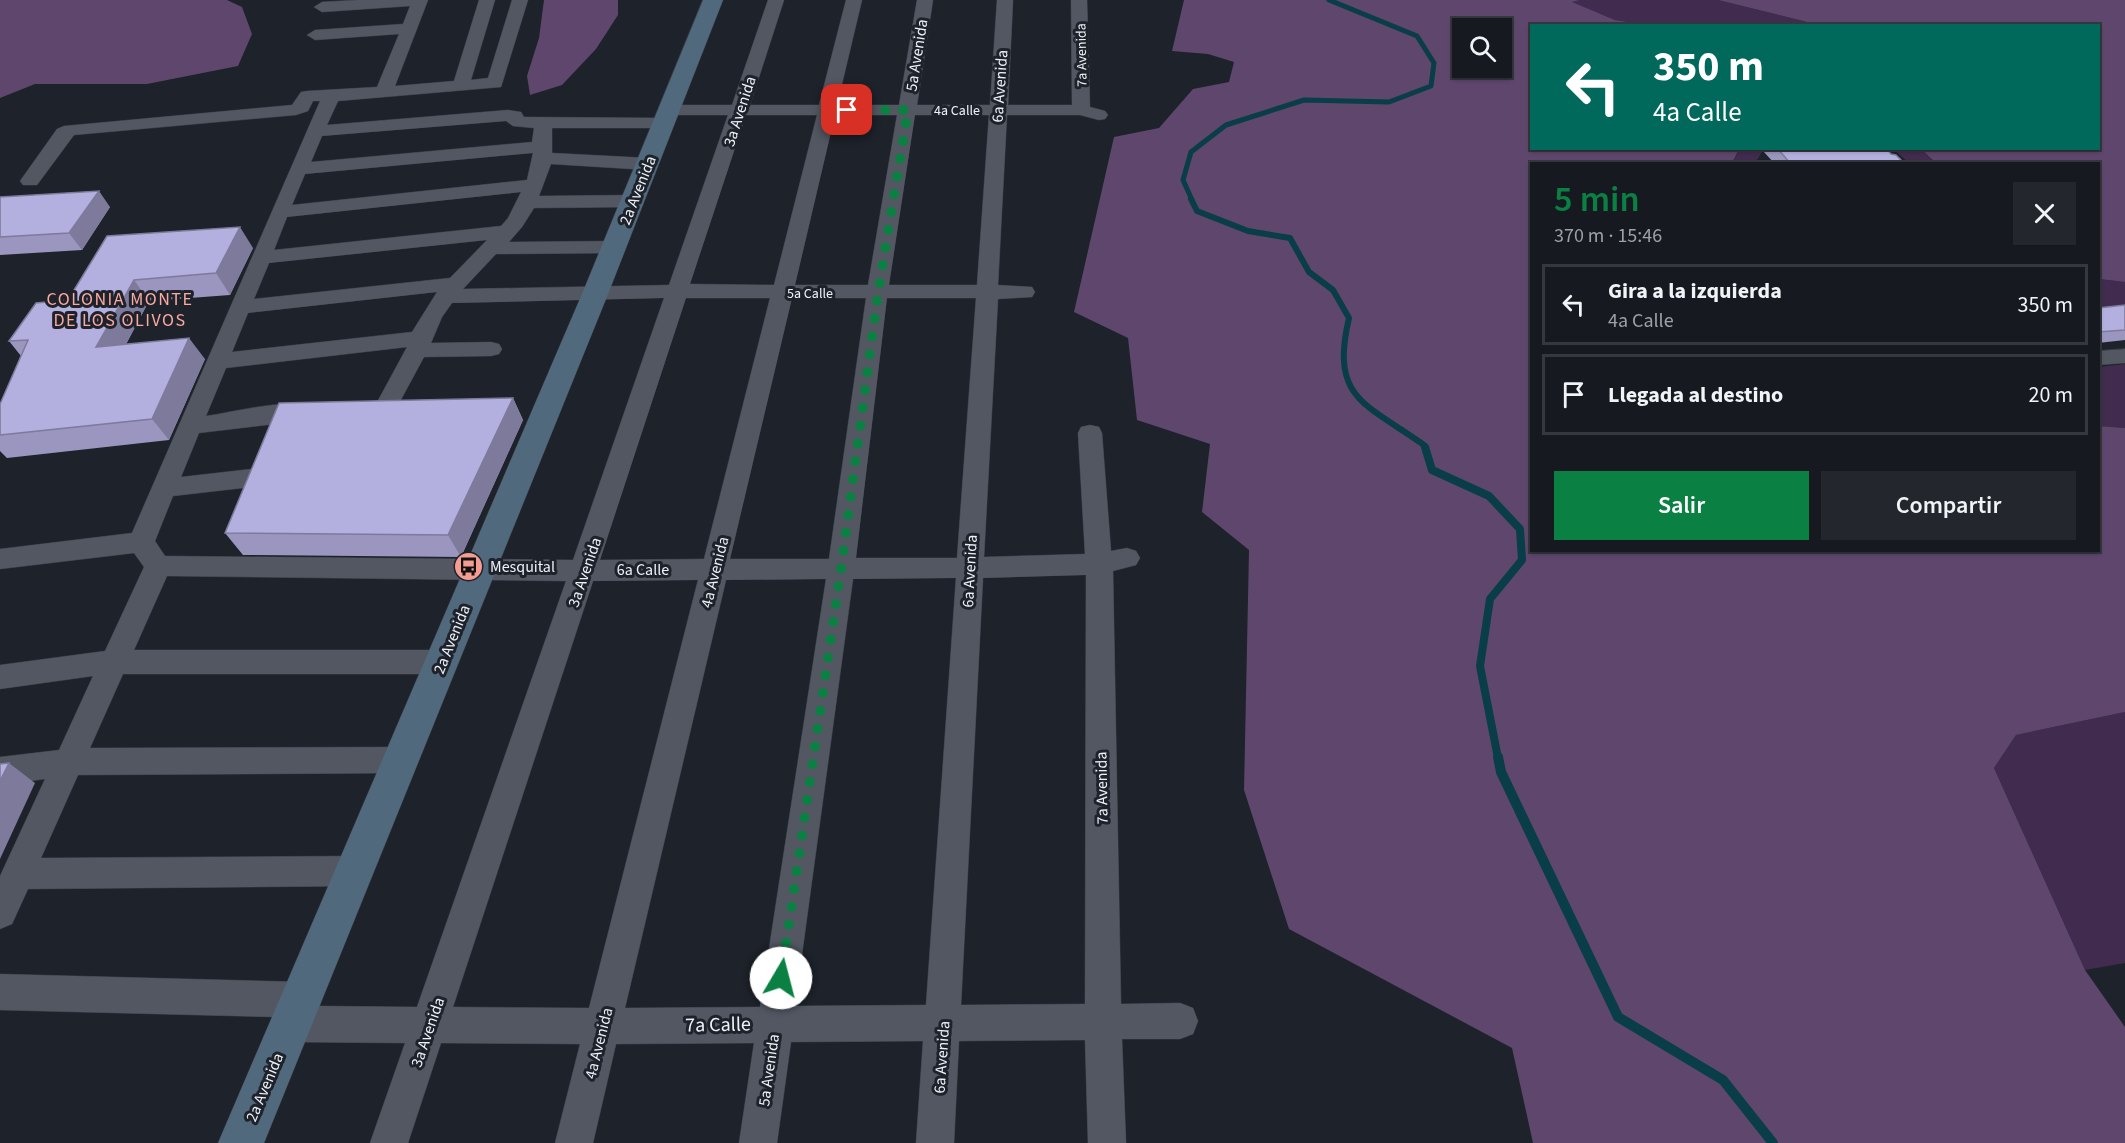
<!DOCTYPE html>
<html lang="es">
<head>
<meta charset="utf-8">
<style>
	body { margin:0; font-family:"Source Sans 3",sans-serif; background:#23272d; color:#f1f3f6; height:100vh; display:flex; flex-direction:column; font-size:22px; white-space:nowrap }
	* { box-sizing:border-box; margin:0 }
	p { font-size:20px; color:#9ea1a5 }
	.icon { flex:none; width:33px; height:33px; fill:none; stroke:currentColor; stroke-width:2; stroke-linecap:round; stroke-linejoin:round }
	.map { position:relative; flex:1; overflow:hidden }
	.drawer { position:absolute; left:1530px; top:162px; width:570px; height:390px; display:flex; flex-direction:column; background:#161a20; border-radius:0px; box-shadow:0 2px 4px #0004,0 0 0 2px #35383e }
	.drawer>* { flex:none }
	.banner { position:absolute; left:1530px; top:24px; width:570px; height:126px; border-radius:0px; box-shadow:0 2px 4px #0004,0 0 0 2px #35383e; background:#00695c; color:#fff; overflow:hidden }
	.tools { position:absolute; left:1452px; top:18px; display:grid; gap:12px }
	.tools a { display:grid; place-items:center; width:60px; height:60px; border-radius:0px; background:#161a20; box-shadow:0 2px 4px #0004,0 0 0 2px #35383e; font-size:30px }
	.pin { position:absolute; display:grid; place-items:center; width:51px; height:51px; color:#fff; margin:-26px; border-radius:12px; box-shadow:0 3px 9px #0006 }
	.me { position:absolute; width:66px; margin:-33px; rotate:8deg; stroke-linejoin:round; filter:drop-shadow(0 0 4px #0008) }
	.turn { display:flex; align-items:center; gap:21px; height:126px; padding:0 24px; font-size:27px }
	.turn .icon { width:78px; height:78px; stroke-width:2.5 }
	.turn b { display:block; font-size:42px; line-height:51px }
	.round { display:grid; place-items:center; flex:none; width:63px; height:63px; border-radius:0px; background:#23272d }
	.overview { display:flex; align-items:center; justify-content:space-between; height:102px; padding:0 24px }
	h1 { font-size:36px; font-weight:600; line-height:45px; color:#0b8043 }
	.button { display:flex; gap:12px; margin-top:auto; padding:12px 24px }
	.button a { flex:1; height:69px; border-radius:0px; background:#0b8043; color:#fff; font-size:24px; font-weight:600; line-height:69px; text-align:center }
	.button a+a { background:#23272d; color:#f1f3f6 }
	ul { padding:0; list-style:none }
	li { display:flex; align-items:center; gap:18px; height:81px; margin:0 12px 9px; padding:0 12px; border:3px solid #35383e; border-radius:0px }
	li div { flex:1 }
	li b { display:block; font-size:22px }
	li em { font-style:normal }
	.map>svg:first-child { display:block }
</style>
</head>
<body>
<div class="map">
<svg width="2125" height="1143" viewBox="0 0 2125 1143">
	<rect width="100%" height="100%" fill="#1d222b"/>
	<path fill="#412b4e" d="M1580,0H1718L1819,25H1648L1615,20L1571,2Z
		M1739,149H1775H1764L1755,163L1732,164Z
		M1893,149H1921L1936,163H1909Z
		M2099,279L2125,282V312L2099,314Z
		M2125,364V428L2099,426L2098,367Z
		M2125,712V963L2085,970L1994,768L2016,735Z"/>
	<path fill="#5e466c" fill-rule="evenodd" d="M0,0H227L242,7L252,34L238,66L147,84H35L0,98Z
		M544,0H618V15L596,49L562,85L530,95L527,76L539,38Z
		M1184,0H1580L1572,2L1615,20L1648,25L1532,26V148L1739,149L1732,163L1532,164V550H2098L2099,426L2125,428V712L2016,735L1994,768L2085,970L2125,1027V1143H1533L1512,1048L1289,929L1244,790L1249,550L1202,512L1210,444L1137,420L1128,338L1074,312L1114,137L1159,128L1193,89L1229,82L1234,62L1208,54L1172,51ZM1502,28V68H1462V28Z
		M1718,0H2125V282L2099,279L2098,164L1936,163L1921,149L2098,148V26L1819,25Z"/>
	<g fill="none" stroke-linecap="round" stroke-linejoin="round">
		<path stroke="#093d47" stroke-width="5" d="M1192,200L1183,180L1191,152L1226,125L1304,100L1389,102L1431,86L1434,63L1417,36L1329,0"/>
		<path stroke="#093d47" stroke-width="6" d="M1191,199L1197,211L1248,231L1290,238L1309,272L1333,290L1349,318C1330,399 1365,403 1424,445L1425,449"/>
		<path stroke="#093d47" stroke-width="8" d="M1425,447L1432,470L1489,496L1520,529L1522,560L1490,599L1480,666L1498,758"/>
		<path stroke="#093d47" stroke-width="10" d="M1498,757L1501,772L1618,1017L1723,1080L1773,1143"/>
		<defs>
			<path id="street" d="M358,0H428L395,86L454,81L479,0H495L471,80L488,78L512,0H528L501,87L338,101L327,125L508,110L521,112L524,117L665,118L674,123L665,128H552V153L648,158L658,164L648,170L551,164L539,196L633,195L640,197L643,201L640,205L633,207L534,208L522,227L509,242L614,241L621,243L624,247L621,251L614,253L496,254L463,289L669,285L728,115H670L661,110L670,105H732L768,0H784L750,105H819L846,0H862L837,105H899L917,0H933L917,105H990L997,0H1013L1008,105H1072L1071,0H1087L1090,107L1105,111L1108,115L1105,119L1099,120L1080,115H1007L998,285L1032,287L1035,292L1032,297L998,299L984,557L1085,554L1078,433L1081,427L1090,425L1099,427L1102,433L1111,551L1127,548L1136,551L1140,558L1136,565L1113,571L1121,1004L1180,1003L1193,1008L1198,1021L1193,1034L1180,1039H1122L1126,1143H1088L1085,1040L959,1041L954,1143H916L923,1041L791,1042L777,1143H739L754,1043L616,1044L593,1143H555L580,1044L441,1043L408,1143H370L405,1043L292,1042L279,1037L274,1024L277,1017L0,1010V974L302,982L315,987L320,1000L317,1006L417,1007L566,581L167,576L134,650H442L452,654L456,662L452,670L442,674H123L90,748L401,747L412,751L416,760L412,769L401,773L78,775L41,858L355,856L367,860L371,871L367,882L355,886L28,889L12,924L0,929V876L45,779L0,785V757L59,750L93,676L0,689V665L105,651L144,567L134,553L0,569V549L132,533L320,101H313L308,111L296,115L74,135L37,185H23L20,181L57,129L64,126L292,105L301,92L307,91L377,87L399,34L315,40L307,35L315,30L403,24L410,6L322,12L314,7L322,2ZM746,115H817L774,285L690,284ZM835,115H897L868,285H795ZM915,115H989L977,285H889ZM506,121L513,126L534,128L532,142L311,162L322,136ZM533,153L527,180L292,205L305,174ZM521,192L508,218L501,226L274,250L287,217ZM487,240L450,278L254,299L269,263ZM437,292L412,332L232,352L248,313ZM664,298L573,560L165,556L155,541L173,496L260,486L269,483L273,477L269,471L260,468L181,477L199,433L317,419L321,413L317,407C284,398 240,411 206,416L226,368L407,347L375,406L352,408L348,414L352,420C364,423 378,423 390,420L424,357L491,356L499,354L502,349L499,344L491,342L431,343L442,317L452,303ZM686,298H770L704,559L600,560ZM792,298H866L829,559H730ZM887,298H976L957,558H856ZM1086,575L1085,1004L961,1005L983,578ZM956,578L926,1005L795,1006L853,579ZM826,579L760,1007L625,1008L726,580ZM698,580L589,1008L453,1007L593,581Z
				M2125,349V363L2098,365V351Z"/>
			<path id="secondary" d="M703,0H723L608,294L264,1143H218L582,294Z"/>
		</defs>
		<use href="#street" stroke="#3a3e45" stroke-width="1"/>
		<use href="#secondary" stroke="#3a3e45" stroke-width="1"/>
		<use href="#street" fill="#525762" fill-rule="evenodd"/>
		<use href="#secondary" fill="#51697d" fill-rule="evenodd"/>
	</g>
	<path fill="#9a96bf" d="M1764,148H1886L1891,154L1905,164H1775L1763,151Z
		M0,197L110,207L82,250L0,255Z
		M107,236L253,248L230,295L149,301L126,344L205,359L169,440L7,458L0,451V404L21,356L9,341L68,300Z
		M2125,305V340L2098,343V308Z
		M513,398L523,420L461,557L243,555L225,533Z"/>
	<path fill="#7d7a9b" d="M99,191L110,207L82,250L69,233Z
		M240,227L253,248L230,295L216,273Z
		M134,280L149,301L113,369L96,347Z
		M189,338L205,359L169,440L152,419Z
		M513,398L523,420L461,557L448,535Z
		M9,763L35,783L0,859V781Z"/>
	<path fill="#b3afde" stroke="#7d7a9b" stroke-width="1.5" d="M1777,148H1886L1891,154L1896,155L1905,164H1791Z
		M99,191L69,233L0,237V197Z
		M240,227L216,273L134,280L96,347L189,338L152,419L0,435V404L28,340L9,341L36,303L68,300L107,236Z
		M2125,305V330L2098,332V308Z
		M513,398L448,535L225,533L279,403Z
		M9,763L0,781V764Z"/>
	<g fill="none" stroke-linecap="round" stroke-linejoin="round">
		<path stroke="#0b8043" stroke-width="10" stroke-dasharray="0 18" d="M781,978L841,569L878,293L908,110H847"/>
	</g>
	<defs>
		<symbol id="bus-disc" viewBox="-11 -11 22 22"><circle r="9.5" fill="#f59c93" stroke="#1d222b"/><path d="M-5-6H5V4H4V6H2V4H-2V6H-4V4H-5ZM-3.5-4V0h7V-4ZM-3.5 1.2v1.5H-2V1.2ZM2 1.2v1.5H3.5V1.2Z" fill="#111"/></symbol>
	</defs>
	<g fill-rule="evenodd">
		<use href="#bus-disc" x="452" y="550" width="33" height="33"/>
	</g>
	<g text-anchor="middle" stroke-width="6" stroke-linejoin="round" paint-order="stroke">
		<g font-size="14" fill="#eef1f8" stroke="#1d222b">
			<text transform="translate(1081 55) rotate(-91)" y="5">7a Avenida</text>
			<text x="957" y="115">4a Calle</text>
			<text x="810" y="298">5a Calle</text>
		</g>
		<g font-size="16" fill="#eef1f8" stroke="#1d222b">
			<text transform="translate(916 55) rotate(-81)" y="6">5a Avenida</text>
			<text transform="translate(999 86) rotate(-86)" y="6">6a Avenida</text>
			<text transform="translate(739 111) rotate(-72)" y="6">3a Avenida</text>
			<text transform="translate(637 190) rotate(-68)" y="6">2a Avenida</text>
			<text x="643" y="575">6a Calle</text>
			<text transform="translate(969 571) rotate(-87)" y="6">6a Avenida</text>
			<text transform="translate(584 572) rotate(-71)" y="6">3a Avenida</text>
			<text transform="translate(714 572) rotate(-76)" y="6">4a Avenida</text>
			<text transform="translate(451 639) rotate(-68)" y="6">2a Avenida</text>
			<text transform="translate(1101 788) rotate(-91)" y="6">7a Avenida</text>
			<text transform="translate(427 1032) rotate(-71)" y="6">3a Avenida</text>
			<text transform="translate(598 1043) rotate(-76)" y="6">4a Avenida</text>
			<text transform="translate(941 1057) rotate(-86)" y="6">6a Avenida</text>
			<text transform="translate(768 1070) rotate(-82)" y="6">5a Avenida</text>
			<text transform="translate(264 1087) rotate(-67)" y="6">2a Avenida</text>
		</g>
		<g font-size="16" fill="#eef1f8" stroke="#1d222b" text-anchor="start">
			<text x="490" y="572">Mesquital</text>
		</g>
		<g font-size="18" letter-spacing="1.5" fill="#fca99f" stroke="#1d222b">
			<text x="120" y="305">COLONIA MONTE<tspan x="120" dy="21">DE LOS OLIVOS</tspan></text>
		</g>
		<g font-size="20" fill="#eef1f8" stroke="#1d222b">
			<text transform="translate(718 1024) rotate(-1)" y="7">7a Calle</text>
		</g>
	</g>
</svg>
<div class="tools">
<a><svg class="icon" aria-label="search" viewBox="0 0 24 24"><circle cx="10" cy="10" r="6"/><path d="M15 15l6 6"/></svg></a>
</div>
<div class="pin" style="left:847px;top:110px;background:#d93025"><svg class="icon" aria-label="arrive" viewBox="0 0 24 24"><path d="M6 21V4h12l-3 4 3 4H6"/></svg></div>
<svg class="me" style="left:781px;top:978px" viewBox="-20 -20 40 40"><circle r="19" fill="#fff"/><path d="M0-13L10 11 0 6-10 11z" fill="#0b8043"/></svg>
<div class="banner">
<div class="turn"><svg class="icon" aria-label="left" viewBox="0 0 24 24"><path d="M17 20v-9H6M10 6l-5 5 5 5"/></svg><div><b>350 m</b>4a Calle</div></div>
</div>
<section class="drawer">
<div class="overview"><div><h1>5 min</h1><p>370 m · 15:46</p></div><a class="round"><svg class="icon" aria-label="close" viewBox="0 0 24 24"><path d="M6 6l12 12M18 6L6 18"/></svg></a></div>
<ul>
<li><svg class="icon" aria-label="left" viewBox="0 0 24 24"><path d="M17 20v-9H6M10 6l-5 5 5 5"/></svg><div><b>Gira a la izquierda</b><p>4a Calle</p></div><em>350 m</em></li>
<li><svg class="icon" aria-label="arrive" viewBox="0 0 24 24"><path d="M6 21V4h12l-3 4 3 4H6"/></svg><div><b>Llegada al destino</b></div><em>20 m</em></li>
</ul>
<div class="button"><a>Salir</a><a>Compartir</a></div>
</section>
</div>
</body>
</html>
